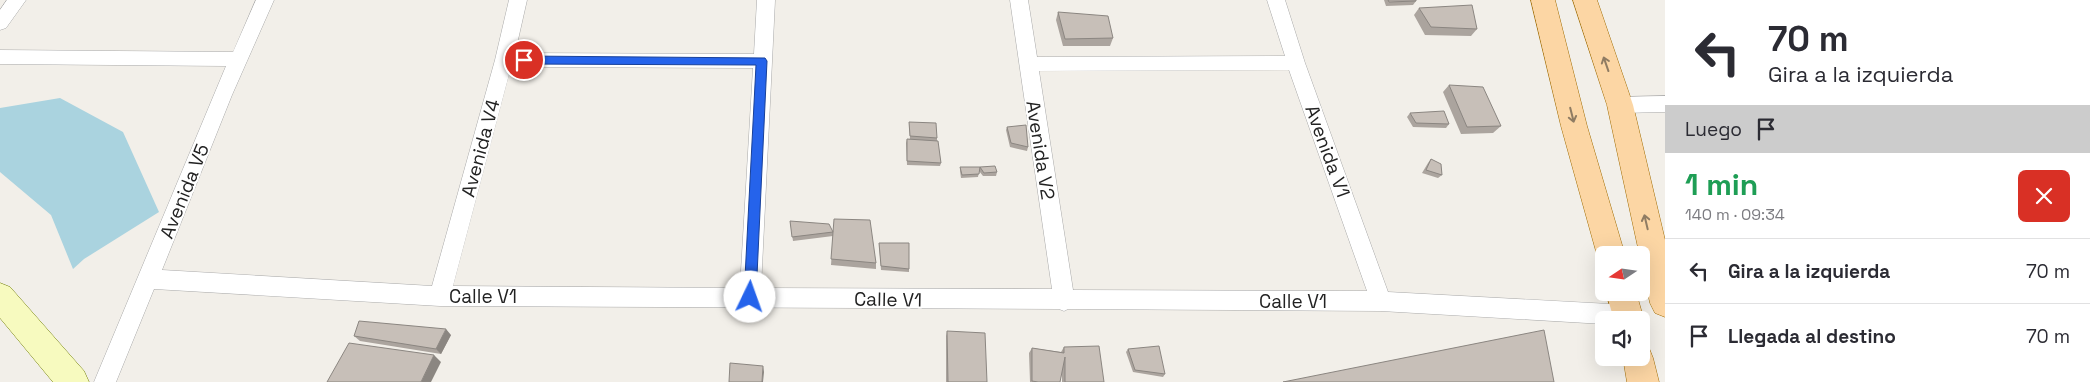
<!DOCTYPE html>
<html lang="es">
<head>
<meta charset="utf-8">
<style>
	body { margin:0; font-family:"Space Grotesk",sans-serif; background:#f7f7f7; color:#2b2b33; height:100vh; display:flex; flex-direction:column; font-size:19px; white-space:nowrap }
	* { box-sizing:border-box; margin:0 }
	p { font-size:16px; color:#7c7c81 }
	.icon { flex:none; width:28px; height:28px; fill:none; stroke:currentColor; stroke-width:2; stroke-linecap:round; stroke-linejoin:round }
	.map { position:relative; flex:1; overflow:hidden }
	.panel { display:flex; flex-direction:column; background:#fff; width:425px }
	.panel>* { flex:none }
	.guide { background:#fff; color:#2b2b33; overflow:hidden }
	.needle { width:32px; rotate:257deg }
	.controls { position:absolute; left:1595px; top:246px; display:grid; gap:10px }
	.controls a { display:grid; place-items:center; width:55px; height:55px; border-radius:8px; background:#fff; box-shadow:0 5px 20px #0002; font-size:25px }
	.pin { position:absolute; display:grid; place-items:center; width:42px; height:42px; color:#fff; margin:-21px; border:2px solid #fff; border-radius:50%; box-shadow:0 1px 5px #0007 }
	.me { position:absolute; width:55px; margin:-28px; rotate:3deg; stroke-linejoin:round; filter:drop-shadow(0 0 4px #0008) }
	.turn { display:flex; align-items:center; gap:18px; height:105px; padding:0 20px; font-size:22px }
	.turn .icon { width:65px; height:65px; stroke-width:2.5 }
	.turn b { display:block; font-size:35px; line-height:42px }
	.then { display:flex; align-items:center; height:48px; padding:0 20px; background:#0003; gap:10px; font-size:19px }
	.round { display:grid; place-items:center; flex:none; width:52px; height:52px; border-radius:8px; background:#f7f7f7 }
	.summary { display:flex; align-items:center; justify-content:space-between; height:85px; padding:0 20px }
	h1 { font-size:30px; font-weight:700; line-height:38px; color:#1e9e55 }
	ul { padding:0; list-style:none }
	li { display:flex; align-items:center; gap:15px; height:65px; padding:0 20px; border-top:1px solid #e1e1e2 }
	li div { flex:1 }
	li b { display:block; font-size:19px }
	li em { font-style:normal }
	main { display:flex; flex:1; min-height:0 }
	.map>svg:first-child { display:block }
</style>
</head>
<body>
<main>
<div class="map">
<svg width="1665" height="382" viewBox="0 0 1665 382">
	<rect width="100%" height="100%" fill="#f2efe9"/>
	<path fill="#aad3df" d="M60,98L123,132L159,212L84,259L73,269L51,215L0,172V108Z"/>
	<g fill="none" stroke-linecap="round" stroke-linejoin="round">
		<defs>
			<path id="street" d="M7,0H26L6,28L0,30V10Z
				M256,0H274L232,95L162,270L432,286L495,60L509,0H527L515,53L754,54L757,0H775L761,288L1052,289L1010,0H1028L1037,57L1285,56L1267,0H1285L1305,63L1388,292L1628,305L1636,308L1639,315L1637,320H1604V324L1381,311L1068,309L1064,311L1059,309L440,306L154,289L116,382H94L226,66L0,64V50L233,52ZM511,67L753,68L740,288L453,286ZM1289,70L1367,291L1073,290L1039,71Z
				M1665,96V112L1620,113L1613,110L1611,105L1613,100L1620,97Z"/>
			<path id="secondary" d="M0,283L10,287L84,371L89,382H53L0,318Z"/>
			<path id="primary" d="M1531,0H1555L1587,126L1625,255H1604V265L1601,264L1597,255L1561,126Z
				M1573,0H1597L1633,105L1665,240V317L1655,313L1650,303L1607,105Z
				M1606,292H1636L1644,320L1641,326V320H1614Z
				M1641,345L1649,348L1653,358L1659,382H1627L1623,358H1641Z"/>
		</defs>
		<use href="#street" stroke="#a9a9a9" stroke-width="1"/>
		<use href="#secondary" stroke="#707d05" stroke-width="1"/>
		<use href="#primary" stroke="#a06b00" stroke-width="1"/>
		<use href="#street" fill="#fff" fill-rule="evenodd"/>
		<use href="#secondary" fill="#f7fabf" fill-rule="evenodd"/>
		<use href="#primary" fill="#fcd6a4" fill-rule="evenodd"/>
	</g>
	<path fill="#aba49e" d="M1384,0H1416V1L1413,5L1386,6Z
		M1419,8L1477,29L1471,36L1425,35L1414,15Z
		M1058,12L1113,38L1110,46H1063L1056,20Z
		M1449,85L1501,126L1493,133L1461,134L1443,92Z
		M1410,113L1449,124L1446,128L1413,127L1407,117Z
		M909,122L937,138V141L941,163L940,166L907,165L906,143L907,139H910Z
		M1007,127L1028,147L1027,151L1010,147L1006,130Z
		M1431,159L1442,175L1438,178L1422,173L1428,163Z
		M960,167H980L997,172L996,176H983L979,171L978,177L961,178L960,171Z
		M790,221L833,232L876,263V269L831,265L833,236L793,241Z
		M879,243L909,269V272L881,270Z
		M947,331L987,382H946V336Z
		M451,335L441,354L360,341L354,336Z
		M1064,347L1104,382H1062V373L1060,382H1030L1029,353L1032,348L1061,352Z
		M1128,349L1165,374L1163,377L1133,372L1126,352Z"/>
	<path fill="#8b8681" d="M446,329L451,335L441,354L436,349Z
		M434,355L441,362L431,382H421Z
		M763,366L764,372L763,382H762Z"/>
	<path fill="#c7bfb8" stroke="#8b8681" d="M1388,0H1416V1L1389,2Z
		M1472,5L1477,29L1431,27L1419,8Z
		M1058,12L1108,16L1113,38L1065,39Z
		M1449,85L1483,87L1501,126L1467,127Z
		M1444,111L1449,124L1416,123L1410,113Z
		M909,122L936,123L937,138L910,136Z
		M1026,125L1028,147L1011,143L1007,127Z
		M907,139L938,141L941,163L907,161Z
		M1431,159L1441,164L1442,175L1426,170Z
		M995,166L997,172L984,173L980,167Z
		M960,167H980L979,174L962,175Z
		M834,219L870,220L876,263L831,259Z
		M790,221L829,224L833,232L792,237Z
		M879,243H909V269L881,266Z
		M359,321L446,329L436,349L354,336Z
		M1544,330L1554,382H1283Z
		M947,331L985,333L987,382H948Z
		M349,343L434,355L421,382H327Z
		M1099,346L1104,382H1065V357L1060,382H1038L1032,381V348L1064,353V347Z
		M1159,346L1165,374L1135,370L1128,349Z
		M730,363L763,366L762,382H729Z"/>
	<defs><path id="oneway-shaft" d="M-6 0H5M1.5-3L5.5 0L1.5 3" fill="none" stroke-width="1.6" stroke-linecap="round" stroke-linejoin="round" transform="scale(1.25)"/></defs>
	<g stroke="#8f7c63">
		<use href="#oneway-shaft" transform="translate(1606 64) rotate(-109)"/>
		<use href="#oneway-shaft" transform="translate(1572 115) rotate(76)"/>
		<use href="#oneway-shaft" transform="translate(1646 222) rotate(-103)"/>
	</g>
	<path fill="#2563eb" stroke="#184099" d="M524,56L765,58L767,61L756,297L754,301L750,302L746,301L744,297L756,65L524,64L519,60Z"/>
	<g text-anchor="middle" stroke-width="4" stroke-linejoin="round" paint-order="stroke">
		<g font-size="19" fill="#222" stroke="#fff">
			<text transform="translate(480 148) rotate(-75)" y="7">Avenida V4</text>
			<text transform="translate(1041 150) rotate(81)" y="7">Avenida V2</text>
			<text transform="translate(1328 151) rotate(70)" y="7">Avenida V1</text>
			<text transform="translate(184 191) rotate(-68)" y="7">Avenida V5</text>
			<text x="483" y="303">Calle V1</text>
			<text transform="translate(888 299) rotate(1)" y="7">Calle V1</text>
			<text x="1293" y="308">Calle V1</text>
		</g>
	</g>
</svg>
<div class="controls">
<a><svg class="needle" viewBox="-14 -14 28 28"><path d="M0-13l5 13h-10z" fill="#e53935"/><path d="M0 13l5-13h-10z" fill="#7c7c81"/></svg></a>
<a><svg class="icon" aria-label="sound" viewBox="0 0 24 24"><path d="M4 9h4l5-4v14l-5-4H4zM17 9q2 3 0 6"/></svg></a>
</div>
<div class="pin" style="left:524px;top:60px;background:#d93025"><svg class="icon" aria-label="arrive" viewBox="0 0 24 24"><path d="M6 21V4h12l-3 4 3 4H6"/></svg></div>
<svg class="me" style="left:750px;top:297px" viewBox="-20 -20 40 40"><circle r="19" fill="#fff"/><path d="M0-13L10 11 0 6-10 11z" fill="#2563eb"/></svg>
</div>
<section class="panel">
<div class="guide">
<div class="turn"><svg class="icon" aria-label="left" viewBox="0 0 24 24"><path d="M17 20v-9H6M10 6l-5 5 5 5"/></svg><div><b>70 m</b>Gira a la izquierda</div></div>
<div class="then">Luego<svg class="icon" aria-label="arrive" viewBox="0 0 24 24"><path d="M6 21V4h12l-3 4 3 4H6"/></svg></div>
</div>
<div class="summary"><div><h1>1 min</h1><p>140 m · 09:34</p></div><a class="round" style="background:#d93025;color:#fff"><svg class="icon" aria-label="close" viewBox="0 0 24 24"><path d="M6 6l12 12M18 6L6 18"/></svg></a></div>
<ul>
<li><svg class="icon" aria-label="left" viewBox="0 0 24 24"><path d="M17 20v-9H6M10 6l-5 5 5 5"/></svg><div><b>Gira a la izquierda</b></div><em>70 m</em></li>
<li><svg class="icon" aria-label="arrive" viewBox="0 0 24 24"><path d="M6 21V4h12l-3 4 3 4H6"/></svg><div><b>Llegada al destino</b></div><em>70 m</em></li>
</ul>
</section>
</main>
</body>
</html>
